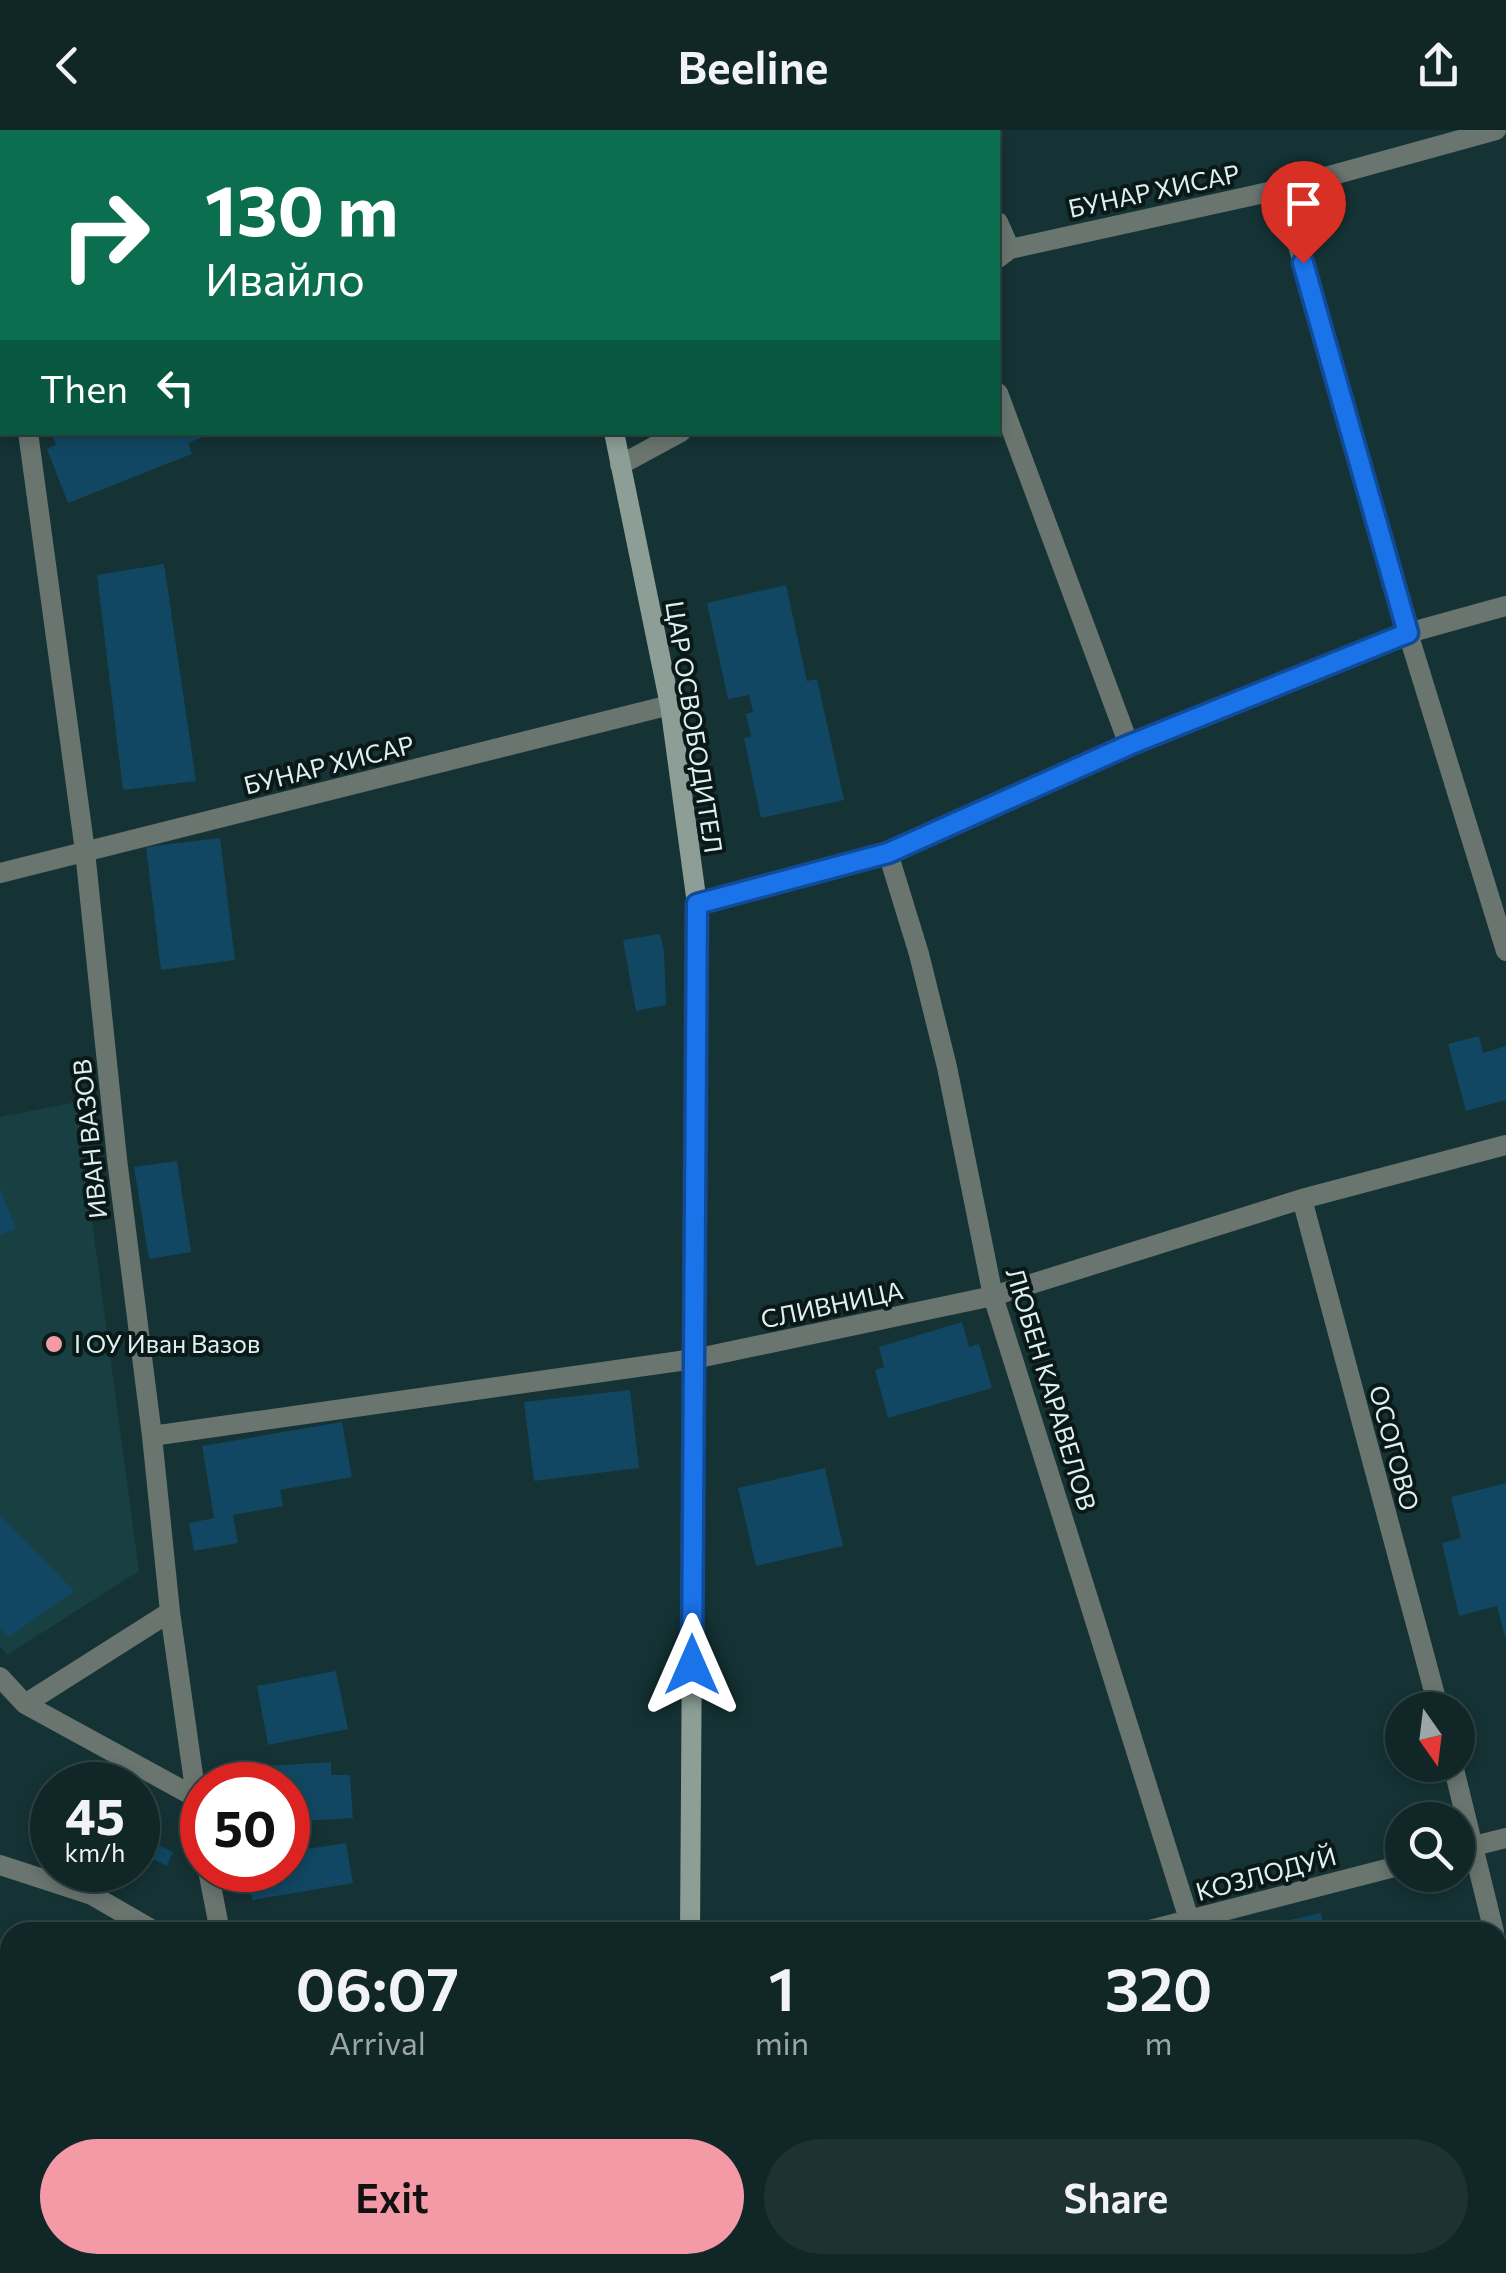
<!DOCTYPE html>
<html lang="en">
<head>
<meta charset="utf-8">
<style>
	body { margin:0; font-family:Commissioner,sans-serif; background:#1e3233; color:#f1f3f6; height:100vh; display:flex; flex-direction:column; font-size:38px; white-space:nowrap }
	* { box-sizing:border-box; margin:0 }
	p { font-size:32px; color:#9ca5a7 }
	.icon { flex:none; width:55px; height:55px; fill:none; stroke:currentColor; stroke-width:2; stroke-linecap:round; stroke-linejoin:round }
	.map { position:relative; flex:1; overflow:hidden }
	.drawer { position:absolute; left:0px; top:1792px; width:1508px; height:352px; display:flex; flex-direction:column; background:#102627; border-radius:30px 30px 0 0; box-shadow:0 5px 15px #0003,0 0 0 2px #304344 }
	.drawer>* { flex:none }
	.top-card { position:absolute; left:0px; top:0px; width:1000px; height:305px; box-shadow:0 5px 15px #0003,0 0 0 2px #304344; background:#0b6e4f; color:#fff; overflow:hidden }
	.needle { width:65px; rotate:166deg }
	.controls { position:absolute; left:1385px; top:1562px; display:grid; gap:20px }
	.controls a { display:grid; place-items:center; width:90px; height:90px; border-radius:50%; background:#102627; box-shadow:0 5px 15px #0003,0 0 0 2px #304344; font-size:50px }
	.speed { position:absolute; left:30px; top:1632px; display:flex; gap:20px; font-size:50px; font-weight:700; text-align:center }
	.speed>* { display:grid; place-content:center; width:130px; height:130px; border-radius:50%; background:#102627; box-shadow:0 5px 15px #0003,0 0 0 2px #304344; line-height:1 }
	.speed small { font-size:25px; font-weight:400 }
	.speed .limit { border:15px solid #d22; background:#fff; color:#111 }
	.pin { position:absolute; display:grid; place-items:center; width:85px; height:85px; color:#fff; margin:-102px -42px; border-radius:50% 50% 50% 0; rotate:-45deg; box-shadow:0 0 10px #0007 }
	.pin .icon { rotate:45deg }
	.me { position:absolute; width:110px; margin:-55px; rotate:0deg; stroke-linejoin:round; filter:drop-shadow(0 0 8px #0008) }
	.turn { display:flex; align-items:center; gap:35px; height:210px; padding:0 40px; font-size:45px }
	.turn .icon { width:130px; height:130px; stroke-width:2.5 }
	.turn b { display:block; font-size:70px; line-height:85px }
	.then { display:flex; align-items:center; height:95px; padding:0 40px; background:#0003; gap:20px; font-size:38px }
	.eta { display:flex; justify-content:space-evenly; align-items:center; height:170px; text-align:center }
	.eta b { font-size:60px; font-weight:600; line-height:70px }
	.action { display:flex; gap:20px; margin-top:auto; padding:20px 40px }
	.action a { flex:1; height:115px; border-radius:60px; background:#f49aa7; color:#111; font-size:40px; font-weight:600; line-height:115px; text-align:center }
	.action a+a { background:#1e3233; color:#f1f3f6 }
	header { display:flex; justify-content:space-between; align-items:center; height:130px; padding:0 40px; background:#102627; font-size:45px; font-weight:600 }
	.map>svg:first-child { display:block }
</style>
</head>
<body>
<header><svg class="icon" aria-label="back" viewBox="0 0 24 24"><path d="M15 5l-7 7 7 7"/></svg>Beeline<svg class="icon" aria-label="share" viewBox="0 0 24 24"><path d="M12 15V3M7 8l5-5 5 5M5 13v7h14v-7"/></svg></header>
<div class="map">
<svg width="1506" height="2143" viewBox="0 0 1506 2143">
	<rect width="100%" height="100%" fill="#153234"/>
	<path fill="#184043" d="M0,0H481L482,2H2V75Z
		M76,972L139,1441L7,1525L0,1516V987Z"/>
	<path fill="#114762" d="M51,302H213V303L188,313L192,324L68,373L47,319L56,315Z
		M164,434L196,651L123,660L97,445Z
		M786,455L807,551L817,549L844,670L761,688L744,608L751,607L746,584L753,582L749,565L728,569L707,473Z
		M220,708L235,830L161,840L146,717Z
		M660,804L664,821L666,875L636,881L623,810Z
		M1479,906L1483,923L1506,916V970L1466,981L1448,914Z
		M177,1031L191,1122L149,1129L134,1037Z
		M0,1058L16,1099L0,1105Z
		M962,1192L969,1217L979,1214L992,1258L888,1288L875,1240L884,1237L879,1217Z
		M630,1260L639,1338L534,1351L524,1272Z
		M342,1292L352,1347L280,1360L283,1376L233,1385L238,1413L194,1421L189,1393L214,1388L202,1316Z
		M825,1338L843,1416L756,1436L738,1358Z
		M1506,1353V1507H1505L1497,1476L1459,1486L1442,1413L1461,1408L1451,1367Z
		M0,1385L74,1461L9,1507L0,1497Z
		M336,1541L348,1599L268,1615L257,1556Z
		M331,1632V1645H350L353,1688L288,1692V1655H266L265,1636Z
		M63,1640L95,1655H55Z
		M52,1661V1698L38,1692Z
		M144,1708L173,1722L167,1736L138,1722Z
		M346,1713L353,1753L252,1770L247,1740H288V1722Z
		M1321,1783L1325,1802H1241V1801Z
		M1506,2049V2122L1498,2124V2051Z
		M604,2135H634L635,2143H559Z
		M1230,2135L1232,2143H1202V2141Z"/>
	<g fill="none" stroke-linecap="round" stroke-linejoin="round">
		<path stroke="#6a7570" stroke-width="20" d="M954,0L955,2
			M1282,59L1408,503L1506,821
			M998,92L1010,119
			M998,128L1010,119L1282,59L1496,0
			M0,169L2,179
			M998,263L1129,615
			M28,302L85,721L117,1029L152,1306L170,1482L202,1709
			M620,335L681,302
			M888,723L919,824L947,937L993,1166L1193,1802
			M0,743L670,575
			M697,774L888,723L1129,615L1408,503L1506,476
			M1302,1069L1439,1580
			M152,1306L694,1229L993,1166L1302,1069L1506,1015
			M0,1547L25,1574L195,1667
			M25,1574L170,1482
			M1453,1635L1494,1802
			M1458,1720L1506,1708
			M208,1740L220,1802
			M1142,1802L1402,1735
			M1498,1819L1506,1858
			M1258,2135L1260,2143
			M419,2143L460,2135"/>
		<path stroke="#6a7570" stroke-width="20" d="M0,1735L92,1765L156,1802"/>
		<path stroke="#8c9e96" stroke-width="20" d="M557,0V2
			M614,302L670,575L697,774L690,1802
			M718,2135L722,2143"/>
	</g>
	<g fill="none" stroke-linecap="round" stroke-linejoin="round">
		<defs>
			<path id="route" d="M692,1535L697,774L888,723L1129,615L1408,503L1303,133"/>
		</defs>
		<use href="#route" stroke="#114b97" stroke-width="25"/>
		<use href="#route" stroke="#1a73e8" stroke-width="18"/>
	</g>
	<circle fill="#f49aa7" stroke="#0b1818" stroke-width="4" cx="54" cy="1214" r="10"/>
	<g text-anchor="middle" stroke-width="8" stroke-linejoin="round" paint-order="stroke">
		<g font-size="25" fill="#dff0f1" stroke="#0b1818">
			<text transform="translate(1154 61) rotate(-12)" y="9">БУНАР ХИСАР</text>
			<text transform="translate(694 597) rotate(81)" y="9">ЦАР ОСВОБОДИТЕЛ</text>
			<text transform="translate(329 635) rotate(-14)" y="9">БУНАР ХИСАР</text>
			<text transform="translate(90 1009) rotate(-96)" y="9">ИВАН ВАЗОВ</text>
			<text transform="translate(832 1175) rotate(-12)" y="9">СЛИВНИЦА</text>
			<text transform="translate(1051 1259) rotate(73)" y="9">ЛЮБЕН КАРАВЕЛОВ</text>
			<text transform="translate(1394 1318) rotate(75)" y="9">ОСОГОВО</text>
			<text transform="translate(1266 1744) rotate(-15)" y="9">КОЗЛОДУЙ</text>
		</g>
		<g font-size="25" fill="#dff0f1" stroke="#0b1818" text-anchor="start">
			<text x="74" y="1223">I ОУ Иван Вазов</text>
		</g>
	</g>
</svg>
<div class="controls">
<a><svg class="needle" viewBox="-14 -14 28 28"><path d="M0-13l5 13h-10z" fill="#e53935"/><path d="M0 13l5-13h-10z" fill="#9ca5a7"/></svg></a>
<a><svg class="icon" aria-label="search" viewBox="0 0 24 24"><circle cx="10" cy="10" r="6"/><path d="M15 15l6 6"/></svg></a>
</div>
<div class="speed"><div>45<small>km/h</small></div><div class="limit">50</div></div>
<div class="pin" style="left:1303px;top:133px;background:#d93025"><svg class="icon" aria-label="arrive" viewBox="0 0 24 24"><path d="M6 21V4h12l-3 4 3 4H6"/></svg></div>
<svg class="me" style="left:692px;top:1535px" viewBox="-20 -20 40 40"><path d="M0-17L14 15 0 8-14 15z" fill="#1a73e8" stroke="#fff" stroke-width="4"/></svg>
<div class="top-card">
<div class="turn"><svg class="icon" aria-label="right" viewBox="0 0 24 24"><path d="M7 20v-9h11M14 6l5 5-5 5"/></svg><div><b>130 m</b>Ивайло</div></div>
<div class="then">Then<svg class="icon" aria-label="left" viewBox="0 0 24 24"><path d="M17 20v-9H6M10 6l-5 5 5 5"/></svg></div>
</div>
<section class="drawer">
<div class="eta">
<div><b>06:07</b><p>Arrival</p></div>
<div><b>1</b><p>min</p></div>
<div><b>320</b><p>m</p></div>
</div>
<div class="action"><a>Exit</a><a>Share</a></div>
</section>
</div>
</body>
</html>
